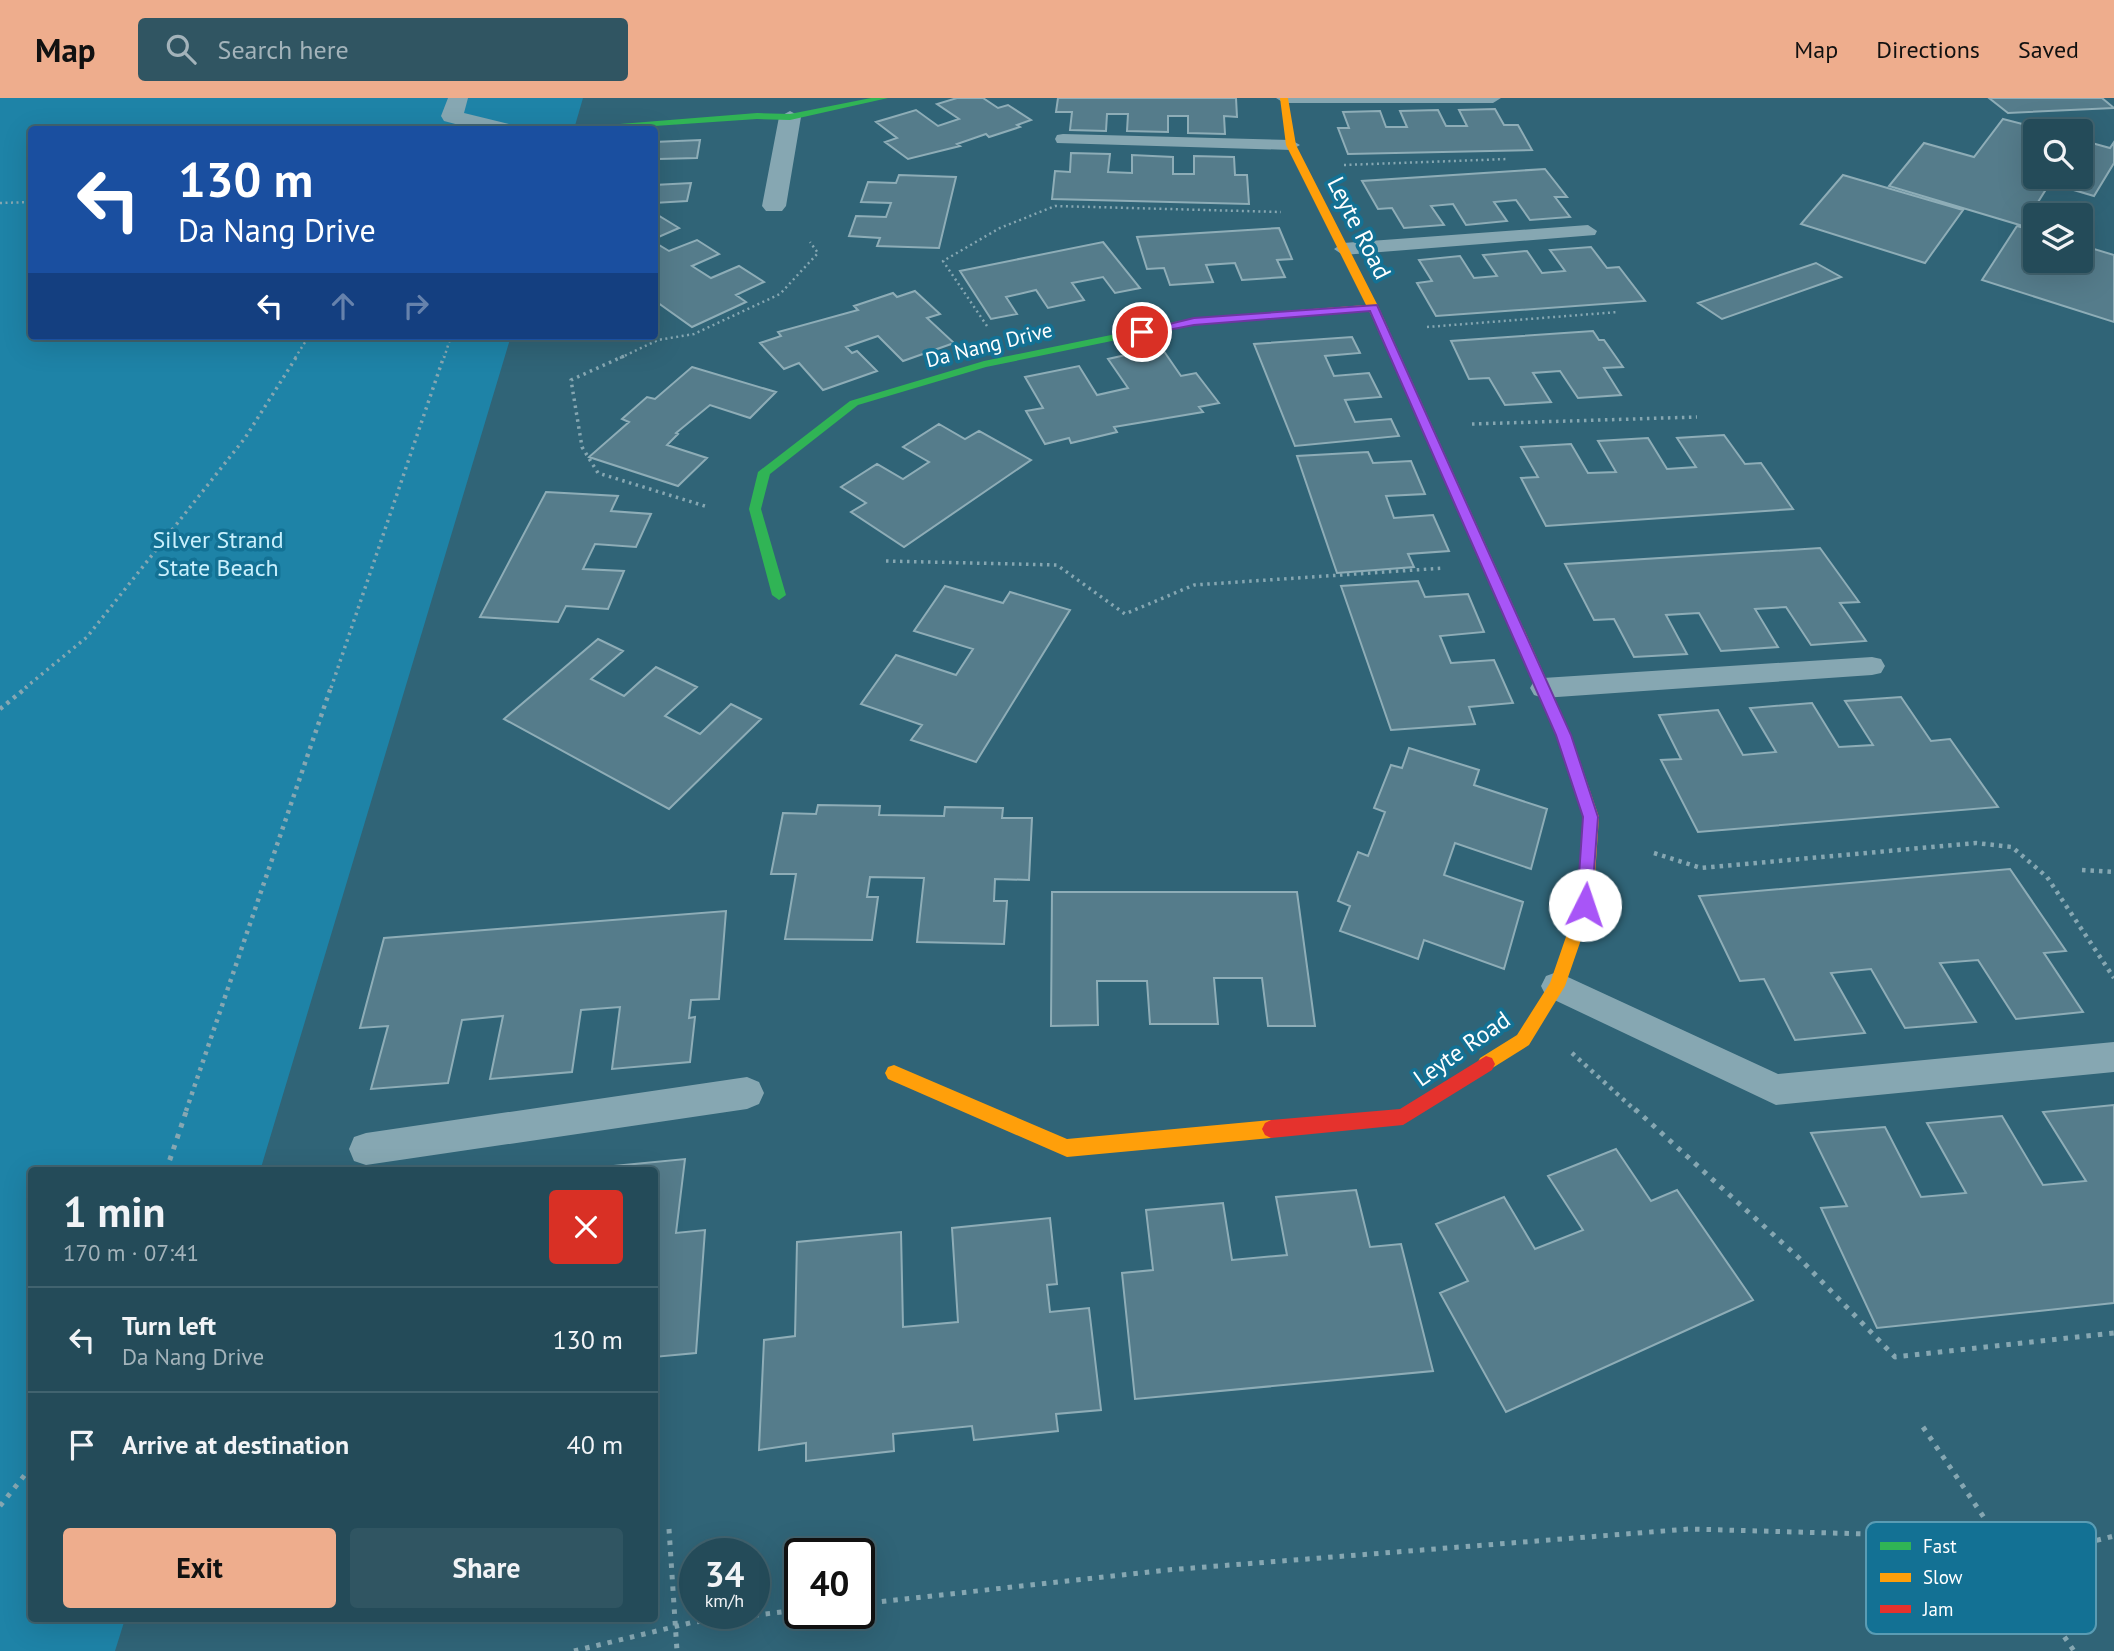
<!DOCTYPE html>
<html lang="en">
<head>
<meta charset="utf-8">
<style>
	body { margin:0; font-family:"PT Sans",sans-serif; background:#305562; color:#f1f3f6; height:100vh; display:flex; flex-direction:column; font-size:26px; white-space:nowrap }
	* { box-sizing:border-box; margin:0 }
	p { font-size:23px; color:#a3b3ba }
	.icon { flex:none; width:38px; height:38px; fill:none; stroke:currentColor; stroke-width:2; stroke-linecap:round; stroke-linejoin:round }
	.map { position:relative; flex:1; overflow:hidden }
	.side { position:absolute; left:28px; top:1069px; width:630px; height:455px; display:flex; flex-direction:column; background:#244b59; border-radius:7px; box-shadow:0 7px 28px #0002,0 0 0 2px #41636f }
	.side>* { flex:none }
	.banner { position:absolute; left:28px; top:28px; width:630px; height:214px; border-radius:7px; box-shadow:0 7px 28px #0002,0 0 0 2px #41636f; background:#1a4fa0; color:#fff; overflow:hidden }
	.fabs { position:absolute; left:2023px; top:21px; display:grid; gap:14px }
	.fabs a { display:grid; place-items:center; width:70px; height:70px; border-radius:7px; background:#244b59; box-shadow:0 7px 28px #0002,0 0 0 2px #41636f; font-size:35px }
	.speed { position:absolute; left:679px; top:1440px; display:flex; gap:14px; font-size:35px; font-weight:700; text-align:center }
	.speed>* { display:grid; place-content:center; width:91px; height:91px; border-radius:50%; background:#244b59; box-shadow:0 7px 28px #0002,0 0 0 2px #41636f; line-height:1 }
	.speed small { font-size:18px; font-weight:400 }
	.speed .limit { border:4px solid #111; border-radius:10px; background:#fff; color:#111 }
	.pin { position:absolute; display:grid; place-items:center; width:60px; height:60px; color:#fff; margin:-30px; border:4px solid #fff; border-radius:50%; box-shadow:0 2px 7px #0007 }
	.me { position:absolute; width:77px; margin:-38px; rotate:4deg; stroke-linejoin:round; filter:drop-shadow(0 0 5px #0008) }
	.turn { display:flex; align-items:center; gap:24px; height:147px; padding:0 35px; font-size:32px }
	.turn .icon { width:91px; height:91px; stroke-width:2.5 }
	.turn b { display:block; font-size:49px; line-height:60px }
	.lanes { display:flex; align-items:center; height:66px; padding:0 35px; background:#0003; justify-content:center; gap:35px; direction:ltr }
	.lanes .off { opacity:.35 }
	.round { display:grid; place-items:center; flex:none; width:74px; height:74px; border-radius:7px; background:#305562 }
	.headline { display:flex; align-items:center; justify-content:space-between; height:119px; padding:0 35px }
	h1 { font-size:42px; font-weight:600; line-height:52px }
	.primary-button { display:flex; gap:14px; margin-top:auto; padding:14px 35px }
	.primary-button a { flex:1; height:80px; border-radius:7px; background:#eead8d; color:#111; font-size:28px; font-weight:600; line-height:80px; text-align:center }
	.primary-button a+a { background:#305562; color:#f1f3f6 }
	ul { padding:0; list-style:none }
	li { display:flex; align-items:center; gap:21px; height:105px; padding:0 35px; border-top:2px solid #41636f }
	li div { flex:1 }
	li b { display:block; font-size:26px }
	li em { font-style:normal }
	header { display:flex; align-items:center; gap:42px; box-sizing:border-box; height:98px; padding:0 35px; background:#eead8d; color:#111 }
	header strong { font-size:33px }
	nav { display:flex; gap:38px; margin-inline-start:auto; font-size:24px }
	.search { width:490px; height:63px; background:#305562; display:flex; align-items:center; gap:18px; box-sizing:border-box; padding:0 24px; border-radius:7px; color:#a3b3ba; font-size:26px }
	.map>svg:first-child { display:block }
</style>
</head>
<body>
<header>
<strong>Map</strong>
<div class="search"><svg class="icon" aria-label="search" viewBox="0 0 24 24"><circle cx="10" cy="10" r="6"/><path d="M15 15l6 6"/></svg>Search here</div>
<nav><a>Map</a><a>Directions</a><a>Saved</a></nav>
</header>
<div class="map">
<svg width="2114" height="1553" viewBox="0 0 2114 1553">
	<rect width="100%" height="100%" fill="#306477"/>
	<path fill="#1e83a7" d="M0,0H583L574,31L32,32V238H511L260,1073H32V1521H125L115,1553H0Z"/>
	<path fill="#557c8b" stroke="#8eadb7" stroke-width="2" d="M957,0H983L998,10L1008,7L1031,22L1017,27L1020,29L989,39L986,36L957,46L960,48L908,61L885,44L897,40L876,24L916,12L938,28L959,21L937,6Z
		M1058,0H1236L1237,19L1224,18L1225,36L1188,35V18H1168V34L1127,33L1128,16H1107L1106,33L1070,32L1072,14H1056Z
		M1989,0H2102L2114,10L2008,15Z
		M1495,11L1504,27H1518L1532,52L1348,56L1338,30H1349L1343,14L1380,13L1386,29H1407L1400,13L1438,12L1446,28H1467L1459,12Z
		M2003,21L2050,33H2035V79H2081V42L2110,50L2114,44V65L2094,98L2050,85L2023,128L1889,88L1924,45L1974,59Z
		M700,42L697,60L658,61L654,75V44Z
		M1071,55L1110,56L1108,74L1132,75V57L1173,59V76H1194V58L1234,59L1235,77H1247L1249,106L1052,101L1055,73L1070,74Z
		M1545,71L1567,99H1555L1570,119L1530,122L1516,102L1494,104L1507,123L1466,127L1453,106L1431,108L1444,127L1404,130L1392,110L1378,111L1362,83Z
		M899,77L956,79L939,150L877,148L880,140L849,138L856,118L886,119L891,105L861,104L868,84L896,85Z
		M1843,77L1963,112L1925,165L1801,126Z
		M691,85L687,103L654,105V87Z
		M654,116H656L679,130L654,141Z
		M2017,128L2035,133V163H2081V147L2114,157V224L1982,182Z
		M1279,130L1292,161L1277,162L1285,179L1242,182L1235,165L1206,167L1213,184L1170,187L1164,170L1147,171L1137,139Z
		M697,142L719,156L692,168L711,180L739,168L764,184L736,197L746,204L692,229L654,202V144L669,153Z
		M1103,144L1140,190L1115,195L1103,179L1072,185L1084,202L1048,210L1036,192L1006,199L1017,216L991,221L960,173Z
		M1591,149L1607,170L1619,169L1645,203L1436,218L1417,185L1432,183L1419,162L1460,158L1474,180L1497,178L1483,157L1527,153L1542,175L1565,173L1550,152Z
		M1816,165L1841,179L1722,221L1698,205Z
		M915,193L940,216L927,220L954,245L903,263L878,238L846,249L852,255L857,253L877,273L823,292L799,265L784,271L760,245L781,238L778,234L858,212L854,208L893,195L897,199Z
		M1593,233L1599,242H1604L1623,269L1604,270L1621,297L1578,300L1560,273L1533,275L1551,304L1505,307L1489,280L1469,281L1451,243Z
		M1352,239L1360,255L1325,258L1334,278L1369,275L1381,299L1345,302L1355,324L1391,321L1399,338L1295,348L1254,246Z
		M1161,249L1181,278L1196,275L1219,305L1199,309L1203,314L1114,329L1117,334L1071,345L1069,340L1045,346L1026,313L1043,310L1025,279L1079,268L1097,297L1128,290L1108,261Z
		M692,269L776,294L750,320L710,307L676,335L678,336L667,347L707,360L678,388L589,359L629,324L622,321L647,299L655,301Z
		M939,326L965,341L979,333L1031,362L904,449L851,414L866,405L841,389L877,366L903,381L929,364L903,349Z
		M1724,337L1745,366L1761,365L1793,411L1546,428L1521,380L1538,379L1521,349L1571,346L1588,375L1616,374L1598,343L1648,340L1667,371L1696,369L1677,340Z
		M1368,354L1373,365L1411,363L1425,396L1386,398L1394,420L1433,417L1449,453L1408,456L1414,469L1337,475L1297,358Z
		M546,394L618,398L611,413L651,416L636,449L595,446L583,471L624,473L608,511L566,508L558,524L480,519Z
		M1820,450L1859,504L1840,505L1866,543L1811,547L1786,509L1755,511L1778,549L1721,553L1699,515L1666,517L1687,556L1634,559L1614,521L1594,522L1565,466Z
		M1418,483L1425,499L1468,496L1484,534L1440,538L1451,565L1494,562L1513,605L1469,609L1475,626L1391,632L1341,488Z
		M945,488L1003,505L1010,494L1070,512L976,664L911,642L922,627L861,606L896,557L956,577L973,551L914,533Z
		M598,541L623,553L591,581L624,598L656,569L697,589L665,618L700,636L731,606L761,621L669,711L504,621Z
		M1901,599L1931,643L1950,641L1998,709L1698,734L1661,662L1681,661L1659,617L1718,612L1743,657L1776,654L1750,610L1812,605L1839,649L1873,647L1845,603Z
		M1409,650L1479,672L1474,687L1547,711L1531,771L1455,745L1444,777L1523,804L1504,871L1424,842L1418,861L1340,833L1350,808L1338,803L1358,754L1368,758L1385,714L1374,710L1391,667L1402,670Z
		M818,707L880,708L879,717L944,718L945,709L1003,710L1002,720H1032L1029,782L995,781L994,803H1007L1004,846L917,844L924,780L870,779L867,799H878L872,842L785,841L796,776H771L783,715L816,716Z
		M2010,771L2066,853L2044,855L2083,914L2016,921L1978,862L1940,865L1976,924L1905,930L1871,871L1831,875L1865,935L1795,942L1764,881L1740,883L1699,798Z
		M1052,794H1297L1315,928H1268L1262,880H1214L1218,926H1150L1147,883H1097L1098,927L1051,928Z
		M726,813L719,901L691,902L689,920L695,919L690,964L612,971L620,909L581,912L572,974L490,981L503,918L462,922L448,985L371,991L388,928L360,930L384,840Z
		M2114,1007V1205L1877,1230L1821,1110L1847,1108L1811,1035L1885,1029L1921,1099L1966,1095L1927,1025L2002,1018L2043,1087L2086,1083L2043,1014Z
		M1616,1051L1651,1103L1677,1092L1753,1202L1506,1314L1440,1195L1468,1183L1436,1126L1504,1099L1535,1151L1583,1132L1548,1078Z
		M685,1061L676,1135L705,1132L696,1255L654,1259V1073H604V1069Z
		M1356,1092L1370,1149L1401,1146L1433,1273L1135,1301L1122,1175L1153,1172L1146,1112L1223,1105L1232,1162L1287,1157L1276,1099Z
		M1050,1120L1057,1186L1047,1187L1050,1214L1089,1210L1101,1312L1056,1316L1058,1333L974,1342L972,1328L893,1336L894,1353L806,1363V1345L759,1352L764,1242L795,1238L797,1144L901,1134L903,1229L958,1224L952,1130Z"/>
	<g fill="none" stroke-linecap="round" stroke-linejoin="round">
		<path stroke="#86a7b2" stroke-width="2.5" stroke-dasharray="2 3.5" stroke-linecap="butt" d="M1344,67L1508,61
			M0,105L32,104
			M987,228L943,163L1000,130L1055,108L1281,114
			M1427,229L1618,214
			M295,260L309,238
			M444,260L451,238
			M620,260L658,242L694,236L780,196L818,155L810,144"/>
		<path stroke="#86a7b2" stroke-width="3.5" stroke-dasharray="2.5 4.5" stroke-linecap="butt" d="M624,258L571,282L582,349L598,375L708,409
			M1472,326L1697,319
			M886,463L1057,467L1125,516L1194,487L1444,470
			M25,590L87,539L245,340L297,258
			M331,590L444,258"/>
		<path stroke="#86a7b2" stroke-width="4.5" stroke-dasharray="3.5 5" stroke-linecap="butt" d="M0,611L27,589
			M1654,755L1701,770L1976,745L2012,749L2047,779L2114,880
			M2082,772L2114,774
			M1572,955L1636,1013
			M186,1013L331,589"/>
		<path stroke="#86a7b2" stroke-width="5" stroke-dasharray="4.5 7" stroke-linecap="butt" d="M1635,1011L1799,1160L1895,1259L2114,1235
			M166,1073L187,1011
			M1923,1329L2074,1553
			M0,1408L32,1368
			M669,1431L677,1553
			M859,1506L1167,1472L1689,1431L1974,1439L2078,1447L2114,1438
			M574,1553L694,1524L800,1512"/>
		<path fill="#86a7b2" fill-rule="evenodd" d="M1276,0H1501L1493,5H1284Z
			M1063,36L1291,42L1300,47L1291,52L1057,45L1055,41L1057,37Z
			M1588,127L1597,133L1595,137L1343,157L1334,151L1343,145Z
			M1872,559L1881,561L1885,568L1881,575L1872,577L1543,600L1534,597L1530,590L1534,583L1543,580Z
			M1557,874L1778,976L2114,944V974L1776,1007L1546,898L1541,888L1546,878Z
			M747,979L759,984L764,995L759,1006L747,1011L366,1067L354,1063L349,1051L354,1039L366,1035Z"/>
		<path fill="#86a7b2" fill-rule="evenodd" d="M448,0H468L464,15L513,27L516,32H478L444,23L441,18Z
			M790,13L801,19L786,108L782,113H766L762,108L779,19Z"/>
		<path fill="#30b455" fill-rule="evenodd" d="M871,0H888L790,22L757,21L596,32H545L757,15L790,16Z
			M1273,214L1278,217L1277,219L1194,226L986,269L858,307L770,376L761,411L786,497L779,502L772,497L749,411L758,374L850,303L984,263L1194,220Z
			M1384,229L1389,232L1524,531L1522,534H1512L1510,531L1379,232Z"/>
		<path fill="#ff9f0a" fill-rule="evenodd" d="M1280,0H1288L1296,47L1379,210L1389,232L1388,234H1380L1369,213L1273,220L1268,217L1273,214L1366,207L1286,47Z
			M1517,526L1524,531L1571,637L1599,719L1593,807L1565,888L1529,947L1486,974L1480,972L1477,966L1480,960L1517,937L1550,885L1577,807L1583,719L1557,637L1510,531Z
			M894,967L1067,1041L1271,1022L1277,1025L1280,1031L1277,1037L1271,1040L1067,1059L888,981L885,975L888,969Z"/>
		<path fill="#e5322d" fill-rule="evenodd" d="M1486,958L1492,960L1495,966L1492,972L1403,1027L1271,1040L1265,1037L1262,1031L1265,1025L1271,1022L1400,1011Z"/>
	</g>
	<path fill="#a855f7" stroke="#6d37a1" stroke-width="2" d="M1377,207L1571,637L1598,719L1591,812H1579L1577,807L1583,719L1556,637L1370,213L1194,227L1142,237L1136,234L1194,220Z"/>
	<g text-anchor="middle" stroke-width="7" stroke-linejoin="round" paint-order="stroke">
		<g font-size="21" fill="#fff" stroke="#137194">
			<text transform="translate(989 247) rotate(-14)" y="7">Da Nang Drive</text>
		</g>
		<g font-size="24" fill="#fff" stroke="#137194">
			<text transform="translate(1359 130) rotate(63)" y="8">Leyte Road</text>
			<text transform="translate(1462 951) rotate(-35)" y="8">Leyte Road</text>
		</g>
		<g font-size="24" fill="#c9f0fd" stroke="#137194">
			<text x="218" y="450">Silver Strand<tspan x="218" dy="28">State Beach</tspan></text>
		</g>
	</g>
	<rect x="1866" y="1424" width="230" height="112" rx="10" fill="#137194" stroke="#5a9cb4" stroke-width="2"/>
	<rect x="1880" y="1444" width="31" height="8" fill="#30b455"/>
	<rect x="1880" y="1475" width="31" height="9" fill="#ff9f0a"/>
	<rect x="1880" y="1507" width="31" height="8" fill="#e5322d"/>
	<g font-size="19" fill="#fff">
		<text x="1923" y="1455">Fast</text>
		<text x="1923" y="1486">Slow</text>
		<text x="1923" y="1518">Jam</text>
	</g>
</svg>
<div class="fabs">
<a><svg class="icon" aria-label="search" viewBox="0 0 24 24"><circle cx="10" cy="10" r="6"/><path d="M15 15l6 6"/></svg></a>
<a><svg class="icon" aria-label="layers" viewBox="0 0 24 24"><path d="M12 4l9 5-9 5-9-5zM3 14l9 5 9-5"/></svg></a>
</div>
<div class="speed"><div>34<small>km/h</small></div><div class="limit">40</div></div>
<div class="pin" style="left:1142px;top:234px;background:#d93025"><svg class="icon" aria-label="arrive" viewBox="0 0 24 24"><path d="M6 21V4h12l-3 4 3 4H6"/></svg></div>
<svg class="me" style="left:1585px;top:807px" viewBox="-20 -20 40 40"><circle r="19" fill="#fff"/><path d="M0-13L10 11 0 6-10 11z" fill="#a855f7"/></svg>
<div class="banner">
<div class="turn"><svg class="icon" aria-label="left" viewBox="0 0 24 24"><path d="M17 20v-9H6M10 6l-5 5 5 5"/></svg><div><b>130 m</b>Da Nang Drive</div></div>
<div class="lanes"><svg class="icon" aria-label="left" viewBox="0 0 24 24"><path d="M17 20v-9H6M10 6l-5 5 5 5"/></svg><svg class="icon off" aria-label="ahead" viewBox="0 0 24 24"><path d="M12 20V5M6 11l6-6 6 6"/></svg><svg class="icon off" aria-label="right" viewBox="0 0 24 24"><path d="M7 20v-9h11M14 6l5 5-5 5"/></svg></div>
</div>
<section class="side">
<div class="headline"><div><h1>1 min</h1><p>170 m · 07:41</p></div><a class="round" style="background:#d93025;color:#fff"><svg class="icon" aria-label="close" viewBox="0 0 24 24"><path d="M6 6l12 12M18 6L6 18"/></svg></a></div>
<ul>
<li><svg class="icon" aria-label="left" viewBox="0 0 24 24"><path d="M17 20v-9H6M10 6l-5 5 5 5"/></svg><div><b>Turn left</b><p>Da Nang Drive</p></div><em>130 m</em></li>
<li><svg class="icon" aria-label="arrive" viewBox="0 0 24 24"><path d="M6 21V4h12l-3 4 3 4H6"/></svg><div><b>Arrive at destination</b></div><em>40 m</em></li>
</ul>
<div class="primary-button"><a>Exit</a><a>Share</a></div>
</section>
</div>
</body>
</html>
